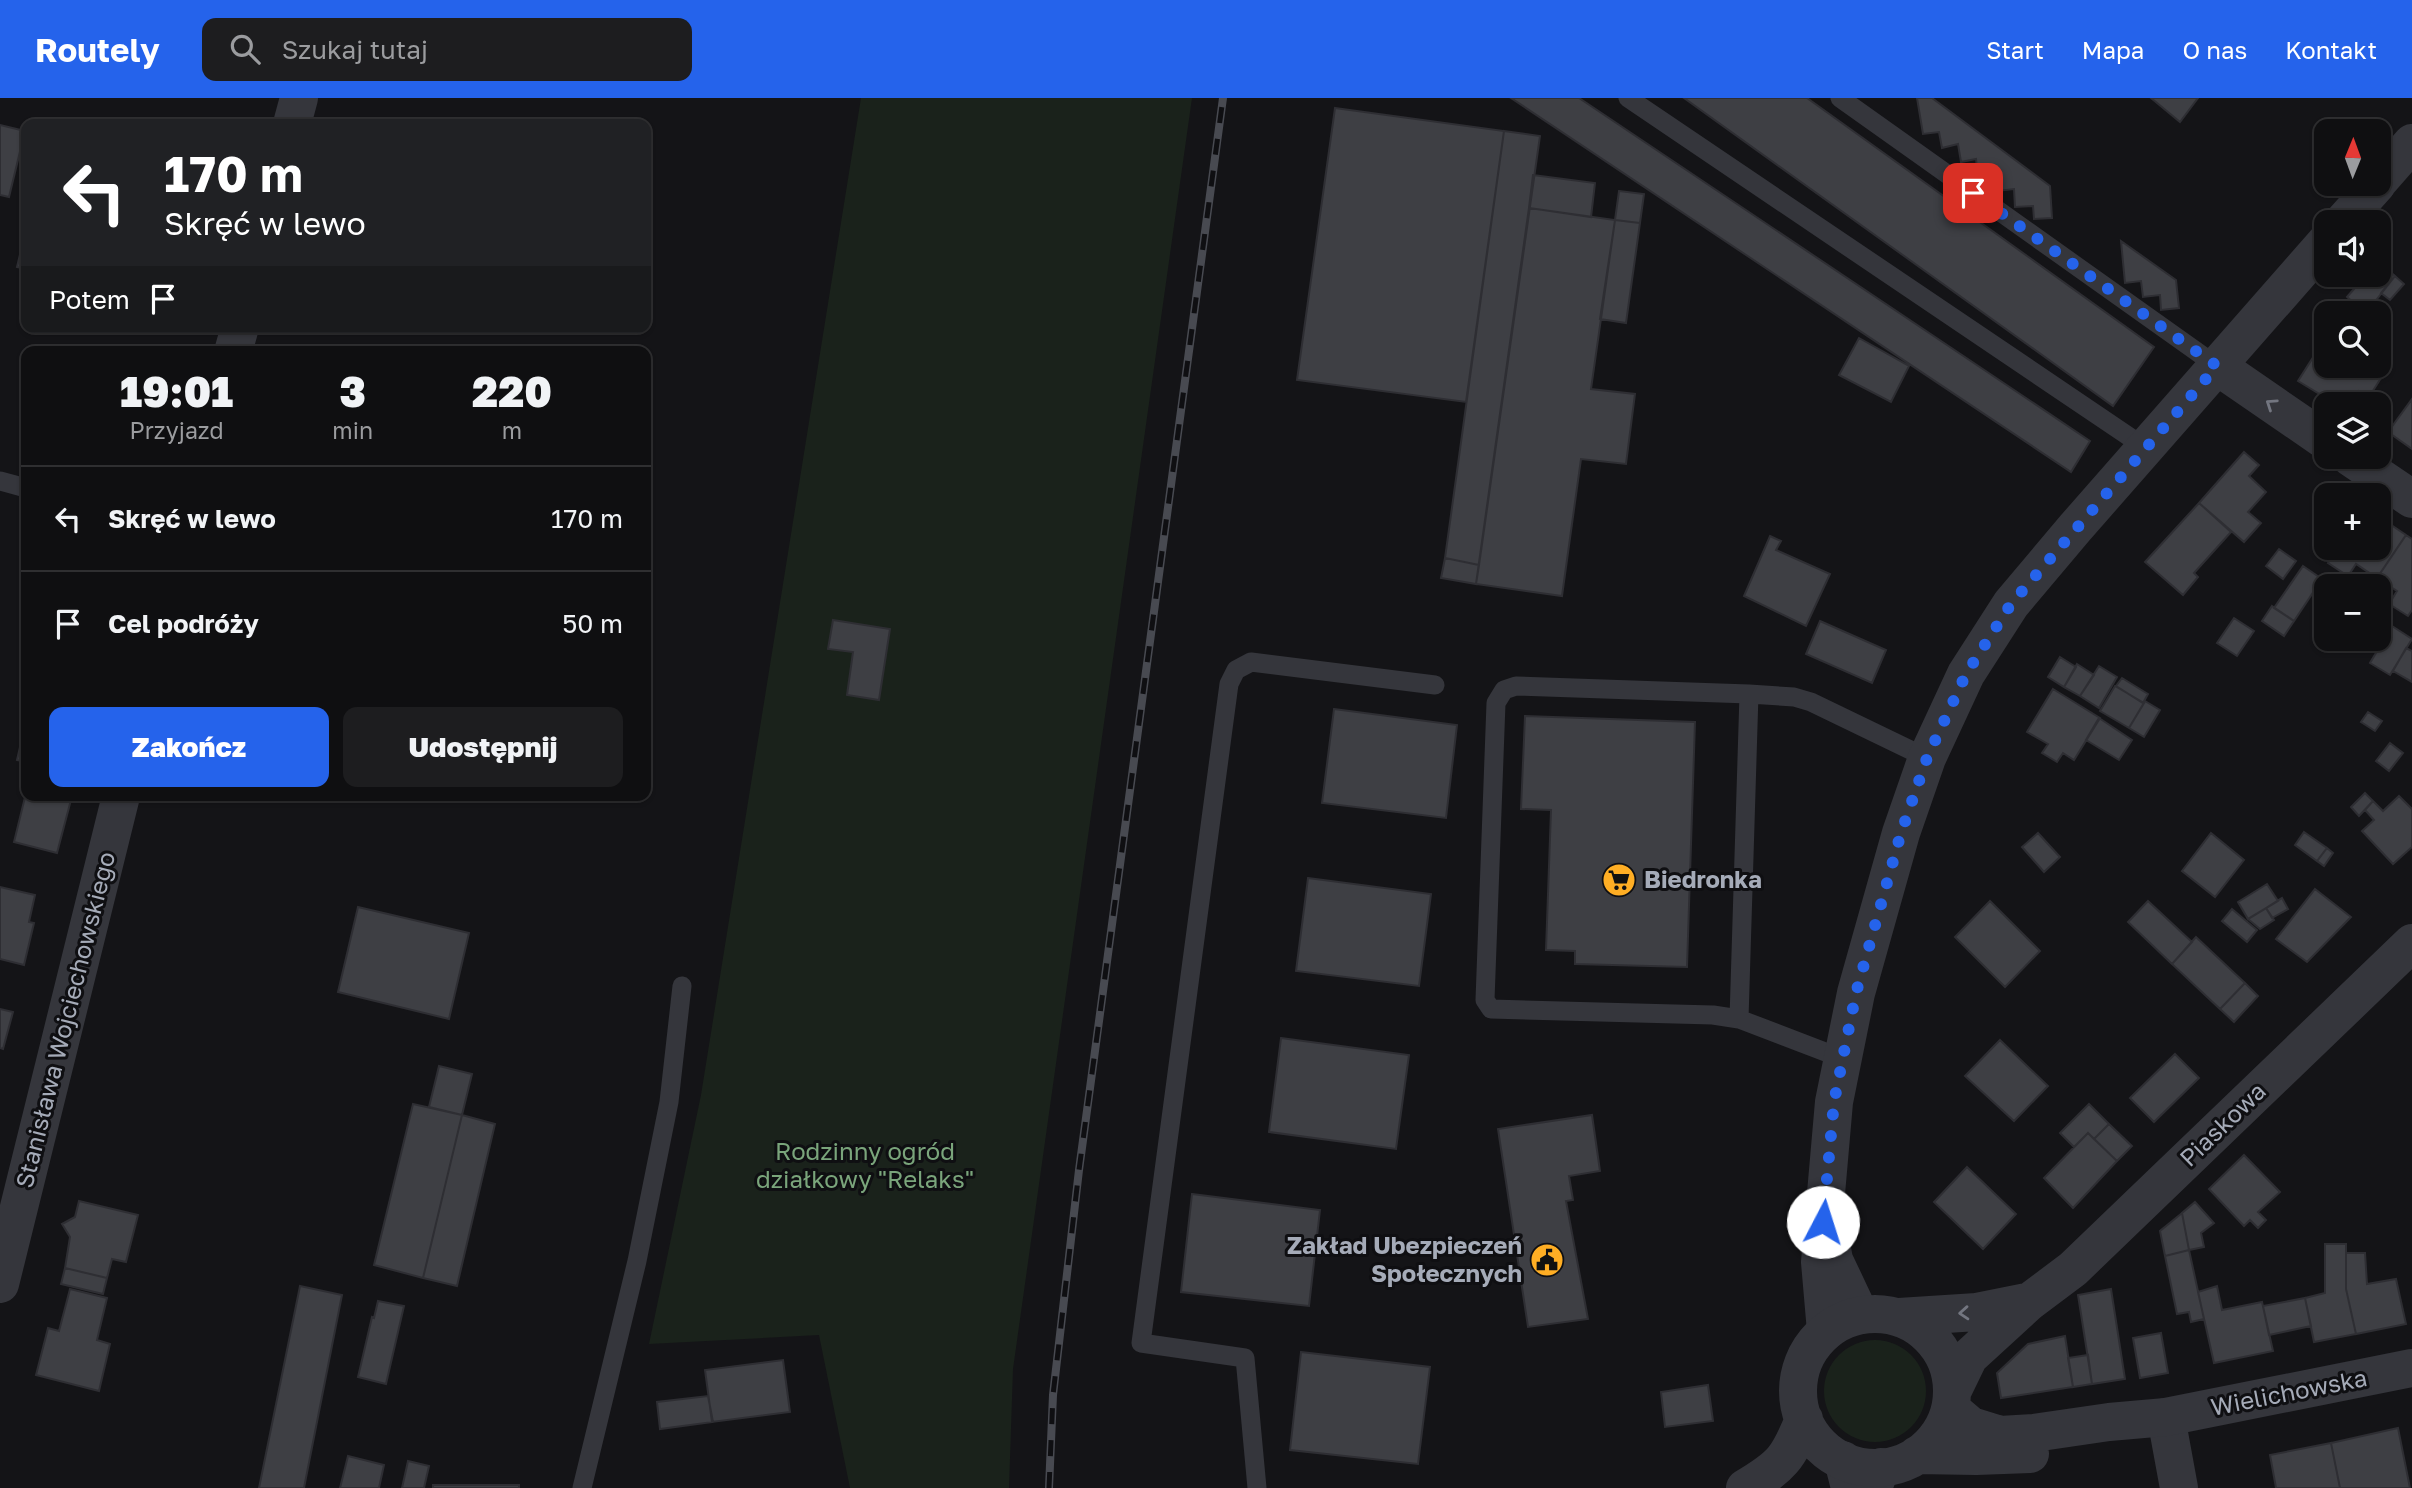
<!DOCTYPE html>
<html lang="pl">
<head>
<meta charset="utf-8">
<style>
	body { margin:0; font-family:"Golos Text",sans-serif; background:#1d1d1f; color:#f1f3f6; height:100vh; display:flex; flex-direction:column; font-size:26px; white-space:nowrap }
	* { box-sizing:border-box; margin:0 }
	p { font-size:23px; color:#9b9c9f }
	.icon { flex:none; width:38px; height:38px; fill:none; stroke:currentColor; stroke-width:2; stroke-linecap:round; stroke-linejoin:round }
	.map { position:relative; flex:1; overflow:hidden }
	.drawer { position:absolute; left:21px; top:248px; width:630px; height:455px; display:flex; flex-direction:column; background:#0f0f11; border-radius:14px; box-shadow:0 2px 5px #0004,0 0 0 2px #2f2f31 }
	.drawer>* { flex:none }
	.top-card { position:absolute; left:21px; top:21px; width:630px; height:214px; border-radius:14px; box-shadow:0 2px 5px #0004,0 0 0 2px #2f2f31; background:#202124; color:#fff; overflow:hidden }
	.needle { width:46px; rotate:1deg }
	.fabs { position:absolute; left:2314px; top:21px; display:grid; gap:14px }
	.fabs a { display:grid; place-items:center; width:77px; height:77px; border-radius:14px; background:#0f0f11; box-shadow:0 2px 5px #0004,0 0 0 2px #2f2f31; font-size:35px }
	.pin { position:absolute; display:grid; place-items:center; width:60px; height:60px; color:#fff; margin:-30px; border-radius:14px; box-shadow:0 4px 10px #0006 }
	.me { position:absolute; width:77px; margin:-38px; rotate:5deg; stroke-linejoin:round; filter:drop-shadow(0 0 5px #0008) }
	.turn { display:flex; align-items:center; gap:24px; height:147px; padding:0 28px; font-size:32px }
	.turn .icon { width:91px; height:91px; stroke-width:2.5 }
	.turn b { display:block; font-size:49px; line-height:60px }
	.then { display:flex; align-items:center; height:66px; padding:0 28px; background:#0003; gap:14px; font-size:26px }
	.eta { display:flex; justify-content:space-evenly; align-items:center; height:119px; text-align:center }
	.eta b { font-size:42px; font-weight:800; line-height:49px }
	.cta { display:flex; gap:14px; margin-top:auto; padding:14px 28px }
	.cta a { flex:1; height:80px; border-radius:14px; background:#2563eb; color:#fff; font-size:28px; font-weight:800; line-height:80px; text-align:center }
	.cta a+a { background:#1d1d1f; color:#f1f3f6 }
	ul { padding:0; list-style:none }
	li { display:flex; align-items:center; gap:21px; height:105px; padding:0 28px; border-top:2px solid #2f2f31 }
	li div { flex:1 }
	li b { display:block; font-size:26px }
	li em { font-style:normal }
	header { display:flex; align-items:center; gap:42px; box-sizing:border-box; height:98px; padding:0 35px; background:#2563eb; color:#fff }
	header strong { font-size:33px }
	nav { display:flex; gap:38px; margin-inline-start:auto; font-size:24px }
	.search { width:490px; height:63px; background:#1d1d1f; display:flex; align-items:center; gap:18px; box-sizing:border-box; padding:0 24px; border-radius:14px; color:#9b9c9f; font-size:26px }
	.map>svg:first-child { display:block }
</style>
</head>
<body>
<header>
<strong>Routely</strong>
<div class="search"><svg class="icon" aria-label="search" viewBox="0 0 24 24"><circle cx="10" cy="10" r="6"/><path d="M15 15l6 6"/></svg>Szukaj tutaj</div>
<nav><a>Start</a><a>Mapa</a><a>O nas</a><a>Kontakt</a></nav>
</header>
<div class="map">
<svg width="2412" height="1390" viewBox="0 0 2412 1390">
	<rect width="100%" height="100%" fill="#141417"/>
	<path fill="#1a221b" d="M861,0H1192L1013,1271L1009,1390H850L819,1237L649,1246L701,997Z
		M1824 1293a51 51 0 1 1 102 0a51 51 0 1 1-102 0Z"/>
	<path fill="#3e3f44" stroke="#2e2e33" stroke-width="2" d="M1511,0H1579L2090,343L2071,374Z
		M1684,0H1807L2154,249L2113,308Z
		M1917,0H1932L2050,88L2052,120L2034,121L2033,108L2015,109L2014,91L1997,93L1995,76L1978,78L1976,61L1961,64L1958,46L1942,50L1939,34L1923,36Z
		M2151,0H2198L2180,24Z
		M1335,10L1504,33L1466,304L1297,282Z
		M0,27L25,33L9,99L0,97Z
		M1504,33L1540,38L1479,467L1445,460Z
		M1533,77L1595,85L1591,119L1529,110Z
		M1619,93L1644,96L1640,125L1615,122Z
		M1529,110L1615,122L1591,291L1635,296L1626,366L1581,361L1562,498L1476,486Z
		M1615,122L1640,125L1626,225L1600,221Z
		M26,131V171L17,169Z
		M2121,143L2176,182L2179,210L2161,212L2160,197L2143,199L2141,183L2125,185Z
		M2378,164L2395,178L2366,215L2347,199L2366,177H2378Z
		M2395,178L2404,186L2390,202L2381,195Z
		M2326,239V268H2378V263L2388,269L2369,299L2359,293L2351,306H2336L2298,283Z
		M1859,240L1909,268L1891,304L1839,277Z
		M2412,301V351L2388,334Z
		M2244,354L2259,367L2249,378L2266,394L2248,414L2261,425L2244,444L2199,405Z
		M2199,405L2231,434L2194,475L2198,479L2183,497L2145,464Z
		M2378,418L2406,437L2377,480L2356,466L2348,478L2328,465L2339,450H2378Z
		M2406,437L2412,441V512L2408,518L2389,506L2397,493L2377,480Z
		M1770,438L1781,443L1776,452L1830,476L1806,528L1744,498Z
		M2279,451L2296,463L2283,481L2266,468Z
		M1445,460L1479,467L1476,486L1441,480Z
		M2303,468L2322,481L2294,523L2274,510Z
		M2272,508L2294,523L2284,538L2262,523Z
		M2234,520L2254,533L2237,558L2217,545Z
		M833,522L890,531L879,602L847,597L853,554L828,551Z
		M1820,523L1886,552L1872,585L1806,556Z
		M2392,528L2412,541L2390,577L2370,565Z
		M2406,550L2412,553V584L2393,573Z
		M2060,559L2076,569L2064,589L2048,579Z
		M2077,566L2094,577L2080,598L2064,589Z
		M2099,568L2117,579L2099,610L2080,598Z
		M2122,580L2148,596L2143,605L2116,588Z
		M2115,588L2144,605L2129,630L2100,613Z
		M2053,591L2100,620L2074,662L2063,655L2057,664L2042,655L2048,646L2027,634Z
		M2145,603L2160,612L2144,639L2129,630Z
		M1334,611L1457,627L1446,720L1322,705Z
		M2368,614L2382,623L2375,633L2361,624Z
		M1525,618L1695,624L1687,869L1575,866V853L1546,852L1551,712L1521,711Z
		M2099,620L2132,642L2119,662L2086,642Z
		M26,623V664L17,662Z
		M2390,645L2403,655L2389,673L2376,663Z
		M26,695V698H72L57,755L14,744Z
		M2365,695L2373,703L2359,718L2351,709Z
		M2399,698L2412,711V749L2393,766L2362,733L2374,722L2365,712L2373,703L2383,713Z
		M2304,734L2327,750L2317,763L2295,747Z
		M2038,735L2060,759L2044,774L2022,749Z
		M2211,735L2244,762L2215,799L2182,773Z
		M2327,750L2333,755L2324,768L2317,763Z
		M1308,780L1431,796L1419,888L1296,873Z
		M2267,786L2278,803L2248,821L2238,804Z
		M0,789L35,797L29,824L34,825L24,867L0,861Z
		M2315,791L2351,819L2307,864L2276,841Z
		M2282,800L2288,811L2272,820L2266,810Z
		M1990,803L2040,853L2005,889L1955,839Z
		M2148,803L2192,844L2172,866L2128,824Z
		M358,809L469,835L449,921L338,894Z
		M2266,810L2274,822L2260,831L2248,821Z
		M2232,811L2257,832L2247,844L2222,823Z
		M2196,839L2245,885L2220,911L2172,866Z
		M2245,885L2258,898L2234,924L2220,911Z
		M0,911L13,914L3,951L0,950Z
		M1281,940L1409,957L1396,1051L1269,1034Z
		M2000,942L2048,988L2014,1023L1965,978Z
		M2175,956L2199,980L2154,1024L2130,1000Z
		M439,968L472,976L462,1017L429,1009Z
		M413,1006L462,1017L423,1180L374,1167Z
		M2089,1006L2109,1026L2094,1041L2088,1035L2074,1049L2060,1035Z
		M462,1017L495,1026L457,1188L423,1180Z
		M1592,1017L1600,1073L1569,1078L1573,1102L1566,1103L1588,1221L1528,1229L1498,1031Z
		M2109,1026L2132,1048L2117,1063L2094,1041Z
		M2088,1035L2117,1063L2073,1110L2044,1080Z
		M2244,1057L2280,1094L2258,1114L2266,1122L2258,1130L2250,1122L2244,1128L2209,1091Z
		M1967,1069L2016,1116L1983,1151L1934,1104Z
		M1192,1096L1320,1112L1309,1208L1181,1194Z
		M79,1103L138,1117L126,1164L112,1161L107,1180L65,1170L70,1139L62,1126L75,1119Z
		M2195,1104L2214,1125L2201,1135L2204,1149L2189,1152L2182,1115Z
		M2182,1115L2189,1152L2165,1158L2160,1133Z
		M2325,1146H2346V1191L2356,1236L2314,1244L2305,1200L2325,1195Z
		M2189,1152L2204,1221L2191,1224L2189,1214L2177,1216L2165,1158Z
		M2346,1155H2365L2367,1186L2396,1181L2406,1226L2356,1236L2346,1191Z
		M65,1170L107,1180L103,1196L61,1186Z
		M300,1188L342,1197L304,1390H259Z
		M2217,1188L2222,1212L2262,1204L2273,1253L2214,1265L2198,1194Z
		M70,1191L107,1200L97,1242L110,1246L99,1293L36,1277L48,1230L59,1233Z
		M2111,1191L2125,1281L2092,1286L2078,1197Z
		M2305,1200L2311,1228L2269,1237L2263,1208Z
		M378,1203L404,1208L386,1286L358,1279L372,1219L374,1220Z
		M2161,1235L2168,1275L2140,1280L2133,1240Z
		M2065,1238L2073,1289L2001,1300L1997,1275L2028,1246Z
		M1301,1254L1430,1269L1418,1366L1290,1352Z
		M2088,1257L2092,1286L2073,1289L2068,1260Z
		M783,1262L790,1314L712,1324L705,1272Z
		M1708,1287L1713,1323L1665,1329L1661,1294Z
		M708,1298L713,1324L660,1331L657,1304Z
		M2398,1330L2410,1390H2340L2331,1345Z
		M2331,1345L2340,1390H2276L2270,1357Z
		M348,1358L384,1367L379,1390H340Z
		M408,1363L429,1368L424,1390H402Z
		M433,1387H519V1390H433Z"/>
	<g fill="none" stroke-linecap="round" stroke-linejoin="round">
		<path stroke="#35363c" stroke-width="19" d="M1628,0L2146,350
			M1840,0L2217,268
			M0,383L26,390
			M1739,921L1713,917L1491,911L1485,902L1496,605L1504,592L1516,588L1749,596
			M1841,960L1739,921L1749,596L1794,599L1811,604L1927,660
			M582,1390L637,1163L669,1004L682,888
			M1257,1390L1245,1260L1141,1245L1229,586L1236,572L1251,564L1435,587"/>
		<path stroke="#35363c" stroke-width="38" d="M292,26L299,0
			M2378,84L2412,45
			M2343,124L2377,86
			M233,254L240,229
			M2217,268L2326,343
			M2350,359L2412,401
			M1831,1145L1834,1162L1860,1217
			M0,1186L121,698
			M1826,1233L1820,1164L1834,1004L1856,895L1901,735L1927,660L1966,576L2011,506L2075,430L2326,144
			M2166,1319L2179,1390
			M1843,1362L1850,1390
			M1873,1390L1881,1369"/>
		<path stroke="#35363c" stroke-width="38" d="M1798 1293a77 77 0 1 1 154 0a77 77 0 1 1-154 0Z
			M1899,1219L1977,1214L2027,1204
			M1953,1292L1969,1259L2029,1204L2073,1171L2412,845
			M1951,1311L1971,1328L2000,1337L2034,1335L2109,1324L2166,1319L2412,1270
			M1917,1357L1976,1358L2030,1356
			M1745,1390C1782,1368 1788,1361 1804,1321"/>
		<defs>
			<path id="rail" d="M1049,1390L1053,1297L1079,1072L1223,0"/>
		</defs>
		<use href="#rail" stroke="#484a51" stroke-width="8"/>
		<use href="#rail" stroke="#0f0f12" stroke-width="5" stroke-dasharray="16" stroke-linecap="butt"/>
	</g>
	<defs><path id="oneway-chevron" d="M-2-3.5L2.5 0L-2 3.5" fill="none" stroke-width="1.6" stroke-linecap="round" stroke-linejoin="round" transform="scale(1.75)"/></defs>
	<g stroke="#737680">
		<use href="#oneway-chevron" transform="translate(2271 306) rotate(-146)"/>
		<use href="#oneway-chevron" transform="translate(1964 1215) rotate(176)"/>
	</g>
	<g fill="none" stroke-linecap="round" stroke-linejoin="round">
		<path stroke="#2563eb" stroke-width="12" stroke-dasharray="0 21.6" d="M1823,1124L1834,1004L1856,895L1901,735L1927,660L1966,576L2011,506L2217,268L1973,95"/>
	</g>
	<defs>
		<symbol id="supermarket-disc" viewBox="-11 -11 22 22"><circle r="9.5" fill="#ffae24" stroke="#0f0f12"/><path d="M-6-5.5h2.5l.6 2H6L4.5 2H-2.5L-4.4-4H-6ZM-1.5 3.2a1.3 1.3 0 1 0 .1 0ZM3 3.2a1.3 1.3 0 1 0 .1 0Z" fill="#111"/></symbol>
		<symbol id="civic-disc" viewBox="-11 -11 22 22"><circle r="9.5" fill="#ffae24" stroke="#0f0f12"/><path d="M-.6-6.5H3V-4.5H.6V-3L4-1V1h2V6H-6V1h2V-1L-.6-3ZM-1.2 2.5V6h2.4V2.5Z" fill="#111"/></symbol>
	</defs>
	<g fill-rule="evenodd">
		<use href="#supermarket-disc" x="1600" y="763" width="38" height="38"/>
		<use href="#civic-disc" x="1528" y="1143" width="38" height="38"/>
	</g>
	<g text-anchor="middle" stroke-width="6" stroke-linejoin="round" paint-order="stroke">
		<g font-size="24" font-weight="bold" fill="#a5abb8" stroke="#0f0f12" text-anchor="start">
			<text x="1644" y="790">Biedronka</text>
			<text x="1522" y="1156" text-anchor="end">Zakład Ubezpieczeń<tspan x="1522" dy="28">Społecznych</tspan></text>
		</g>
		<g font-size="24" fill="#a5abb8" stroke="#0f0f12">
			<text transform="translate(66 922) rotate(-76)" y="8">Stanisława Wojciechowskiego</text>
			<text transform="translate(2223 1027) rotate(-44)" y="8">Piaskowa</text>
			<text transform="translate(2289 1295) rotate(-11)" y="8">Wielichowska</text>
		</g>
		<g font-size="24" fill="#7aa57b" stroke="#0f0f12">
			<text x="865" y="1062">Rodzinny ogród<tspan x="865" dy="28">działkowy "Relaks"</tspan></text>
		</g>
	</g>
</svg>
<div class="fabs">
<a><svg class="needle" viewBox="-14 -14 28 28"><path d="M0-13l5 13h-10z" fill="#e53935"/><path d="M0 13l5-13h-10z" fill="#9b9c9f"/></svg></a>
<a><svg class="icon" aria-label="sound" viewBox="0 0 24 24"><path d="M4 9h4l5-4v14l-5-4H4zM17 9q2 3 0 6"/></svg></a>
<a><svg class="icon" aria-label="search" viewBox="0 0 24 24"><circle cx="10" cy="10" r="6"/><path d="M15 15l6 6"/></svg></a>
<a><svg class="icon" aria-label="layers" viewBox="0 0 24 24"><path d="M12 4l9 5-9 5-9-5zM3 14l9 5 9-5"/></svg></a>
<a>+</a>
<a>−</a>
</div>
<div class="pin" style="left:1973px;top:95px;background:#d93025"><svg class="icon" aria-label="arrive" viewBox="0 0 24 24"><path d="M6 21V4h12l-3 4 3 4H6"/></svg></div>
<svg class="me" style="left:1823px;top:1124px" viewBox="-20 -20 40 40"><circle r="19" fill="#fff"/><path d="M0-13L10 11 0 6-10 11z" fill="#2563eb"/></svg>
<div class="top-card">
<div class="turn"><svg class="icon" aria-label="left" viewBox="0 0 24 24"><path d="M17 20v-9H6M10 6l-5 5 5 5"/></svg><div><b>170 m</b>Skręć w lewo</div></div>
<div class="then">Potem<svg class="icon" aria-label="arrive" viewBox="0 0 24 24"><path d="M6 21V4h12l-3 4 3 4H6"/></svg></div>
</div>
<section class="drawer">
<div class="eta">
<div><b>19:01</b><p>Przyjazd</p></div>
<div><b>3</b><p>min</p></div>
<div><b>220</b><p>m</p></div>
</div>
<ul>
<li><svg class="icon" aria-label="left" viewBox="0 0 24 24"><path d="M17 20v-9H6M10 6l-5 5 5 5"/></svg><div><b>Skręć w lewo</b></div><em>170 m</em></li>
<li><svg class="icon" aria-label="arrive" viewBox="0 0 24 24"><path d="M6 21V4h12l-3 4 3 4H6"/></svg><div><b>Cel podróży</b></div><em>50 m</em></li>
</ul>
<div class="cta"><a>Zakończ</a><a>Udostępnij</a></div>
</section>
</div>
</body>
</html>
